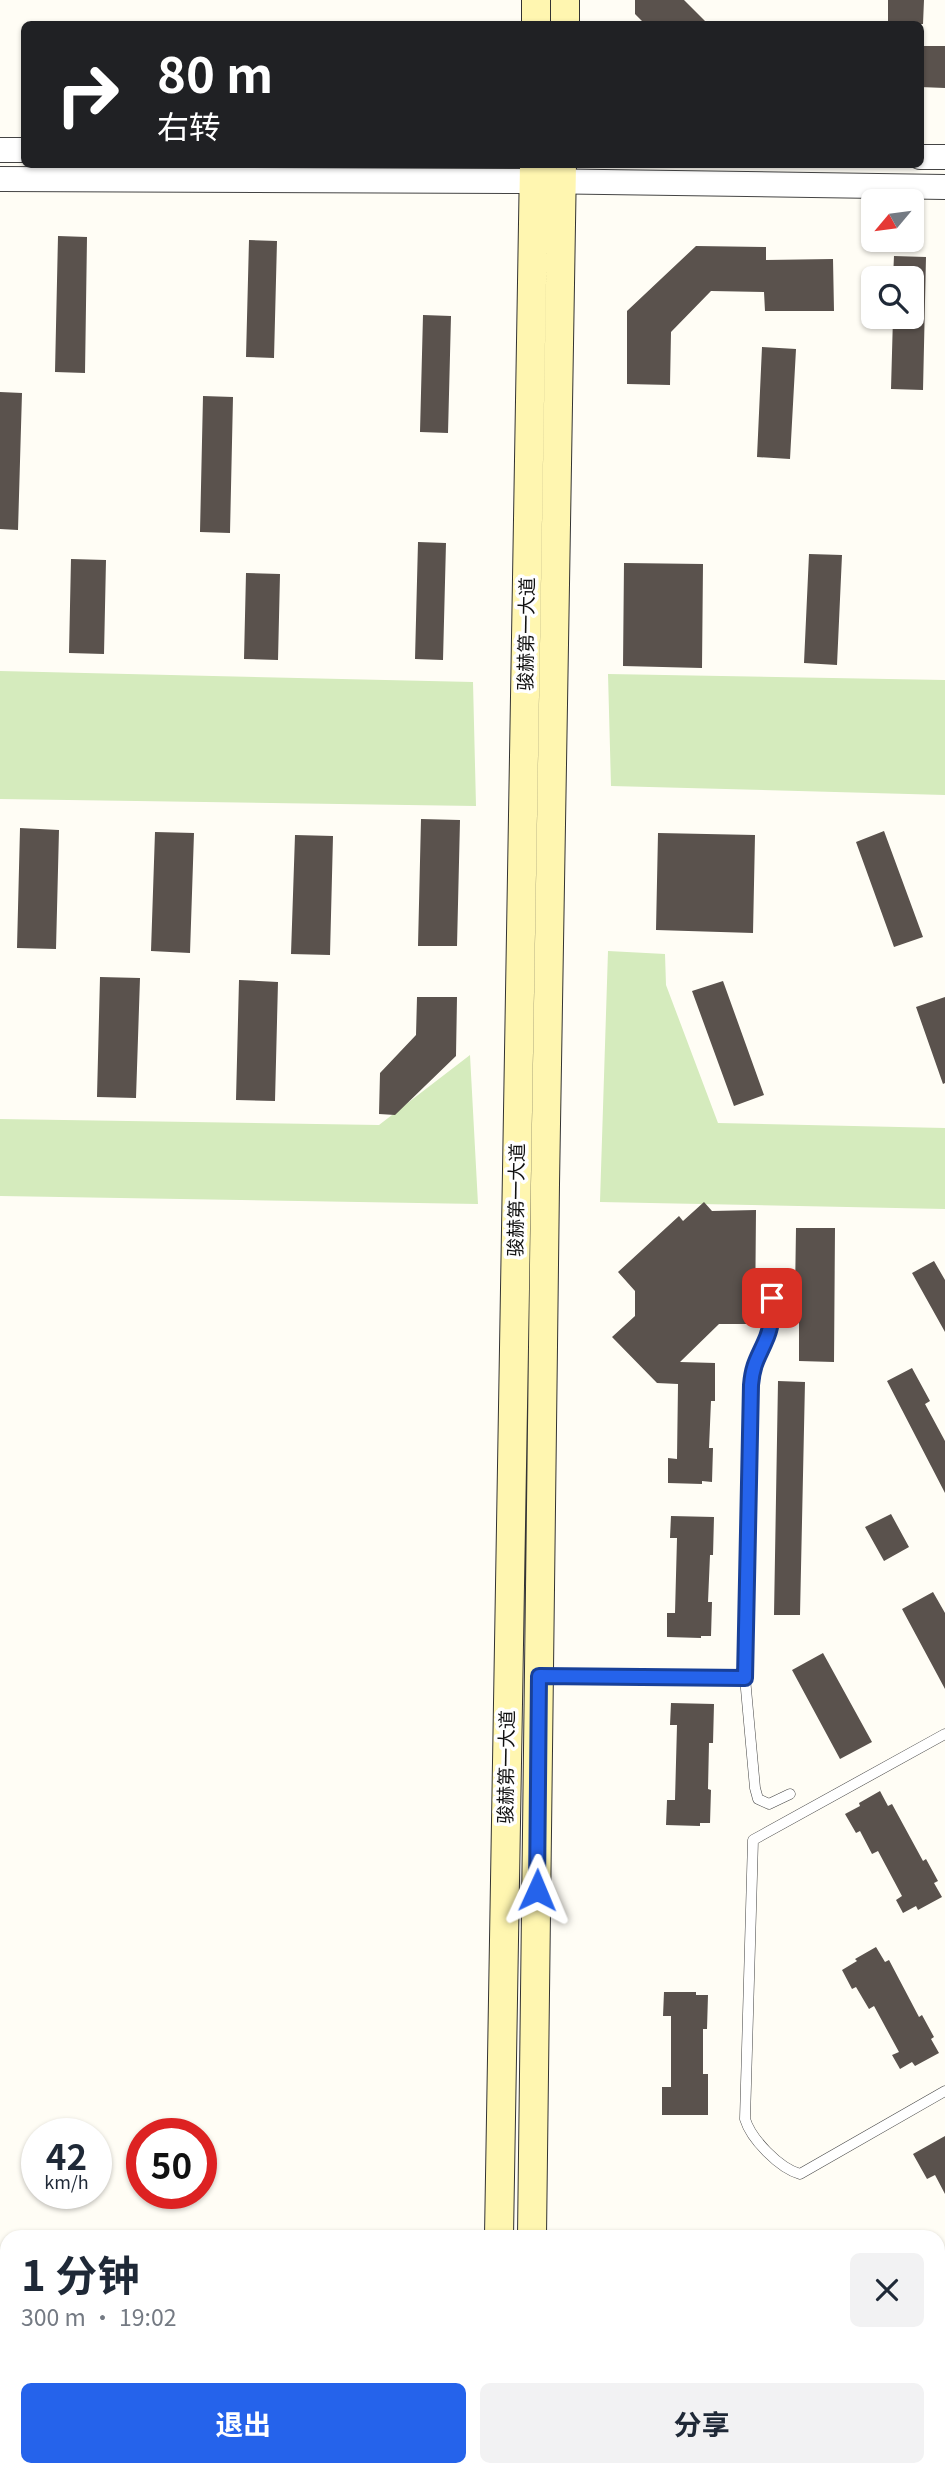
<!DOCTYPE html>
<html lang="zh">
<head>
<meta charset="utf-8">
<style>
	body { margin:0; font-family:Georgia,"Noto Sans SC",serif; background:#f2f2f3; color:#1f2937; height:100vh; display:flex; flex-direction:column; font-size:26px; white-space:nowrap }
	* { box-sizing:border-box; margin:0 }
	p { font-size:23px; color:#747a83 }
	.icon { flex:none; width:38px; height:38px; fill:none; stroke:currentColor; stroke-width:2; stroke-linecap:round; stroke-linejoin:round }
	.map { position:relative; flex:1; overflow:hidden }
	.sheet { position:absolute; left:0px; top:2230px; width:945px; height:247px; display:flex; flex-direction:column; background:#fff; border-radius:21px 21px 0 0; box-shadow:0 2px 5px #0004 }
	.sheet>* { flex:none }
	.guide { position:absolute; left:21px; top:21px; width:903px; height:147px; border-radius:10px; box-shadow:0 2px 5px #0004; background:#202124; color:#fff; overflow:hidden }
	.needle { width:46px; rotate:241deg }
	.tools { position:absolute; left:861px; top:189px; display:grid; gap:14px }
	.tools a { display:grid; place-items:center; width:63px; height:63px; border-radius:10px; background:#fff; box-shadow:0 2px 5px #0004; font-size:35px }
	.speed { position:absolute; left:21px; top:2118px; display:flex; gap:14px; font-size:35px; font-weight:700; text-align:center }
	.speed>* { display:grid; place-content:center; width:91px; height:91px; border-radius:50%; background:#fff; box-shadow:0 2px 5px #0004; line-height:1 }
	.speed small { font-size:18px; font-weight:400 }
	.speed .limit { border:10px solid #d22; background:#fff; color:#111 }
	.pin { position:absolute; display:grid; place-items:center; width:60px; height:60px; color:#fff; margin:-30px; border-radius:14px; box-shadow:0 4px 10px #0006 }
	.me { position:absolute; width:77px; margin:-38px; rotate:1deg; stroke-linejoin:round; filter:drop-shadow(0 0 5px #0008) }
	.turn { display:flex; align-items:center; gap:24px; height:147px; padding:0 21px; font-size:32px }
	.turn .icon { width:91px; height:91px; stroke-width:2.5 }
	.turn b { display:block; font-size:49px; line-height:60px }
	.round { display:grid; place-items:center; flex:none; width:74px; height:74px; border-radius:10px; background:#f2f2f3 }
	.overview { display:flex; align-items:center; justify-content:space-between; height:119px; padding:0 21px }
	h1 { font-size:42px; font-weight:700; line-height:52px }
	.cta { display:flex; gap:14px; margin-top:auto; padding:14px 21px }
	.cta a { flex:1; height:80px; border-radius:10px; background:#2563eb; color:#fff; font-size:28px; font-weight:700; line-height:80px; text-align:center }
	.cta a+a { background:#f2f2f3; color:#1f2937 }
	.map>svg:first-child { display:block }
</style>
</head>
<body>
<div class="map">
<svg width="945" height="2475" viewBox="0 0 945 2475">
	<rect width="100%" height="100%" fill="#fffdf5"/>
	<path fill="#eee6ef" d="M938,2427H945V2475H724V2469H938Z"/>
	<path fill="#d5ebbd" d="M0,671L473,682L476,806L0,799Z
		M608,674L945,680V795L611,786Z
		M608,951L665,954L666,985L718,1123L945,1128V1209L600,1202Z
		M470,1055L478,1204L0,1196V1119L379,1125Z"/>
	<path fill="#5a524d" d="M635,0H684L708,24H645L635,14Z
		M888,0H924L923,24H888Z
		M920,46H945V88L920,87Z
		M58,236L87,237L85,373L55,372Z
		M249,240L277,241L274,358L246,357Z
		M696,246L766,247V260L833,259L834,311H765L764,292L711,291L671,332L670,385L627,384V311Z
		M894,256L926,257L923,390L891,389L893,317H912V278H893Z
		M423,315L451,316L448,433L420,432Z
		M762,347L796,349L790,459L757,457Z
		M0,392L22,393L18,530L0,529Z
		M203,396L233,397L230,533L200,532Z
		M418,542L446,543L443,660L415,659Z
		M809,554L842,555L837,665L804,663Z
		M71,559L106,560L104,654L69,653Z
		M624,563L703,564L702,668L623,666Z
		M246,573L280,574L278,660L244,659Z
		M421,819L460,820L457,946H418Z
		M20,828L59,830L56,949L17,948Z
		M884,831L923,937L894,947L856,842Z
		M155,832L194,833L190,953L151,951Z
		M658,833L755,835L753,933L656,930Z
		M295,835L333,836L330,955L291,954Z
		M100,977L140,978L136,1098L97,1097Z
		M239,980L278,982L275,1101L236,1100Z
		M723,981L764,1095L734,1106L692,991Z
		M417,997H457L456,1056L395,1115L379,1114L380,1073L416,1035Z
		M945,997V1083L943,1084L916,1007Z
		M704,1202L712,1211L756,1210L755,1324H719L680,1362L715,1363V1401H711L709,1448H713L712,1482L702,1481V1484L668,1483V1458L677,1459L678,1384L657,1383L612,1337L635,1316V1291L618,1272L679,1216L683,1221Z
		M796,1228H835L834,1362L799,1361V1295H795Z
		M934,1261L945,1280V1332L912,1273Z
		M912,1368L930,1401L925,1404L945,1441V1493L887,1381Z
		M778,1381L805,1382L800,1615H774Z
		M891,1514L909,1547L884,1561L865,1527Z
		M671,1516L714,1517L713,1555H710L708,1602H712L711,1636H701V1638L667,1637V1613H675L677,1538H670Z
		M933,1592L945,1613V1689L902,1609Z
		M823,1653L872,1742L840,1759L792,1670Z
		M671,1703L714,1704L713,1743H709L708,1789L711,1790L710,1823H700V1826L666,1825L667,1800H675L677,1725H670Z
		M880,1791L888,1806L892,1804L923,1861L926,1859L938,1881L934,1883L942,1897L918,1910L916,1906L903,1913L896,1900L902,1896L878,1851L872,1854L860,1831L856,1833L845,1814L860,1806L859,1803Z
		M876,1947L885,1962L889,1960L919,2017L922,2015L934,2037L931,2039L939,2053L915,2066L912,2062L900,2069L892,2055L899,2052L874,2006L869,2009L856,1987L852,1989L842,1970L857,1961L855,1959Z
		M664,1992H696V1995H708L707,2029H703V2074H708V2115H662V2087H671V2016H663Z
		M945,2136V2194L935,2175L927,2179L913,2154Z"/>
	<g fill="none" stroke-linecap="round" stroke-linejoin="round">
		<defs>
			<path id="service" d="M540,1676L745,1678L755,1788L758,1799L769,1804L790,1794
				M745,1678L751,1385L752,1365L767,1337L771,1322L772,1275
				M945,1734L753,1840L745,2119C751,2139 779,2168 800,2174L945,2091"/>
			<path id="minor" d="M470,2475V2469
				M589,2475V2469"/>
			<path id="tertiary" d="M0,150H24
				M920,157H945
				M0,179L533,181L945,187"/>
			<path id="secondary" d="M536,24V0
				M565,24V0
				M499,2236L534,164
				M532,2236L545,1184L562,164"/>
			<path id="trunk" d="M0,2343H7
				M938,2344H945
				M0,2389H7
				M938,2389H945"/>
		</defs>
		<use href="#service" stroke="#444" stroke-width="11"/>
		<use href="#minor" stroke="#444" stroke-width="21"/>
		<use href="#tertiary" stroke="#444" stroke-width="26"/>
		<use href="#secondary" stroke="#333" stroke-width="30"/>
		<use href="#trunk" stroke="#222" stroke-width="35"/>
		<use href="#service" stroke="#fff" stroke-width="10"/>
		<use href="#minor" stroke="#fff" stroke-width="19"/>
		<use href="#tertiary" stroke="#fff" stroke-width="24"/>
		<use href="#secondary" stroke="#fff6b0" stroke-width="28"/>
		<use href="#trunk" stroke="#f7bc64" stroke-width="33"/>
	</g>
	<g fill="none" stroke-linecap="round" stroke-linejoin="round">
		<defs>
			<path id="route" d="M537,1890L539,1676L745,1678L751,1385C753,1362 759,1357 767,1337C772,1325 772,1312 772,1298"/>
		</defs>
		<use href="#route" stroke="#184099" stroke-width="18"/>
		<use href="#route" stroke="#2563eb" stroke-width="12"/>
	</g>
	<g text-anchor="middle" stroke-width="7" stroke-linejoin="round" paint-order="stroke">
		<g font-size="19" fill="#111" stroke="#fff">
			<text transform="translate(526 634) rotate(-89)" y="7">骏赫第一大道</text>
			<text transform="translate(516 1200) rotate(-89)" y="7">骏赫第一大道</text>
			<text transform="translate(506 1767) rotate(-89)" y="7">骏赫第一大道</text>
		</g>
	</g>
</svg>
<div class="tools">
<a><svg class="needle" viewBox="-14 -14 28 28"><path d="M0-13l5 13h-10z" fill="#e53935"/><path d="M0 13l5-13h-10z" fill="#747a83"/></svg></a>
<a><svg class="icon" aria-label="search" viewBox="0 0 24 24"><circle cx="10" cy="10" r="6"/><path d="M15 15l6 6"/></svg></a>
</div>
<div class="speed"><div>42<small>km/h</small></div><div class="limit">50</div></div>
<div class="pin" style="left:772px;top:1298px;background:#d93025"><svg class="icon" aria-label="arrive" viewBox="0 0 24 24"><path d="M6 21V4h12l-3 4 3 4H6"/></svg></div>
<svg class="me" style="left:537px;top:1890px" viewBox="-20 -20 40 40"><path d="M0-17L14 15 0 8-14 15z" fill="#2563eb" stroke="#fff" stroke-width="4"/></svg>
<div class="guide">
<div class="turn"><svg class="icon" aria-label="right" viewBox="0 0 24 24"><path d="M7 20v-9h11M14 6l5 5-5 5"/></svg><div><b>80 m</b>右转</div></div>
</div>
<section class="sheet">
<div class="overview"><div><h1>1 分钟</h1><p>300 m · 19:02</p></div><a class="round"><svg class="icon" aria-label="close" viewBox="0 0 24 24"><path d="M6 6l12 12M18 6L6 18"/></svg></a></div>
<div class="cta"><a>退出</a><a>分享</a></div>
</section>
</div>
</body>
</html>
